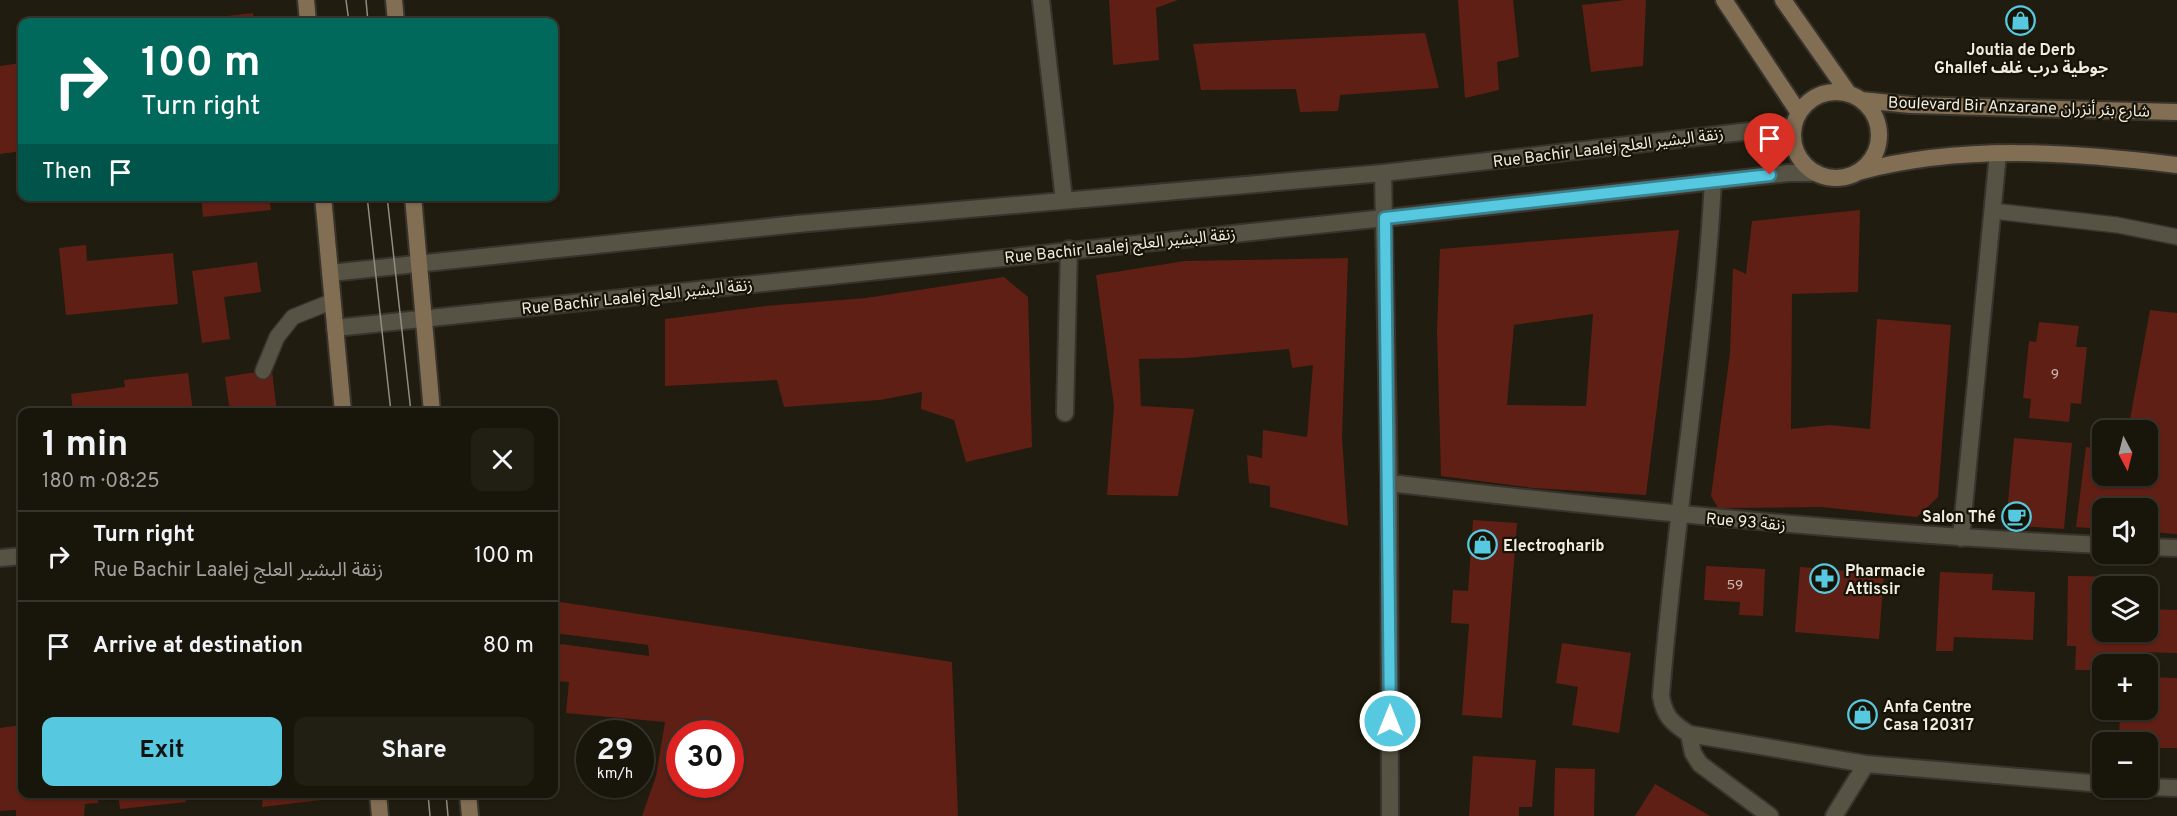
<!DOCTYPE html>
<html lang="en">
<head>
<meta charset="utf-8">
<style>
	body { margin:0; font-family:Overpass,"Noto Sans Arabic",sans-serif; background:#211e14; color:#f1f3f6; height:100vh; display:flex; flex-direction:column; font-size:22px; white-space:nowrap }
	* { box-sizing:border-box; margin:0 }
	p { font-size:20px; color:#9f9f9d }
	.icon { flex:none; width:33px; height:33px; fill:none; stroke:currentColor; stroke-width:2; stroke-linecap:round; stroke-linejoin:round }
	.map { position:relative; flex:1; overflow:hidden }
	.details { position:absolute; left:18px; top:408px; width:540px; height:390px; display:flex; flex-direction:column; background:#18150b; border-radius:12px; box-shadow:0 2px 4px #0004,0 0 0 2px #36342c }
	.details>* { flex:none }
	.banner { position:absolute; left:18px; top:18px; width:540px; height:183px; border-radius:12px; box-shadow:0 2px 4px #0004,0 0 0 2px #36342c; background:#00695c; color:#fff; overflow:hidden }
	.needle { width:39px; rotate:173deg }
	.fabs { position:absolute; left:2092px; top:420px; display:grid; gap:12px }
	.fabs a { display:grid; place-items:center; width:66px; height:66px; border-radius:12px; background:#18150b; box-shadow:0 2px 4px #0004,0 0 0 2px #36342c; font-size:30px }
	.speed { position:absolute; left:576px; top:720px; display:flex; gap:12px; font-size:30px; font-weight:700; text-align:center }
	.speed>* { display:grid; place-content:center; width:78px; height:78px; border-radius:50%; background:#18150b; box-shadow:0 2px 4px #0004,0 0 0 2px #36342c; line-height:1 }
	.speed small { font-size:15px; font-weight:400 }
	.speed .limit { border:9px solid #d22; background:#fff; color:#111 }
	.pin { position:absolute; display:grid; place-items:center; width:51px; height:51px; color:#fff; margin:-62px -26px; border-radius:50% 50% 50% 0; rotate:-45deg; box-shadow:0 0 6px #0007 }
	.pin .icon { rotate:45deg }
	.me { position:absolute; width:66px; margin:-33px; rotate:0deg; stroke-linejoin:round; filter:drop-shadow(0 0 4px #0008) }
	.turn { display:flex; align-items:center; gap:21px; height:126px; padding:0 24px; font-size:27px }
	.turn .icon { width:78px; height:78px; stroke-width:2.5 }
	.turn b { display:block; font-size:42px; line-height:51px }
	.then { display:flex; align-items:center; height:57px; padding:0 24px; background:#0003; gap:12px; font-size:22px }
	.round { display:grid; place-items:center; flex:none; width:63px; height:63px; border-radius:12px; background:#211e14 }
	.headline { display:flex; align-items:center; justify-content:space-between; height:102px; padding:0 24px }
	h1 { font-size:36px; font-weight:700; line-height:45px }
	.button { display:flex; gap:12px; margin-top:auto; padding:12px 24px }
	.button a { flex:1; height:69px; border-radius:12px; background:#56c9e1; color:#111; font-size:24px; font-weight:700; line-height:69px; text-align:center }
	.button a+a { background:#211e14; color:#f1f3f6 }
	ul { padding:0; list-style:none }
	li { display:flex; align-items:center; gap:18px; height:90px; padding:0 24px; border-top:2px solid #36342c }
	li div { flex:1 }
	li b { display:block; font-size:22px }
	li em { font-style:normal }
	.map>svg:first-child { display:block }
</style>
</head>
<body>
<div class="map">
<svg width="2177" height="816" viewBox="0 0 2177 816">
	<rect width="100%" height="100%" fill="#201c0f"/>
	<path fill="#601f14" fill-rule="evenodd" d="M1109,0H1178L1156,8L1159,60L1113,65Z
		M1458,0H1513L1519,57L1497,62L1499,90L1465,98Z
		M1625,0H1646L1643,66L1591,72L1582,5Z
		M253,13L254,22H184V21Z
		M1425,33L1439,88L1340,95L1338,111L1300,112L1296,89L1201,90L1193,44Z
		M22,63V151L0,154V66Z
		M201,196H269L271,210L203,217Z
		M1860,210L1858,292L1792,294L1791,429L1829,425L1870,429L1877,319L1951,325L1938,497L1917,517L1821,507L1718,508L1711,496L1730,353L1733,268L1746,274L1752,221Z
		M1679,230L1646,495L1533,488L1441,476L1437,331L1440,249ZM1593,314L1586,406L1507,405L1514,325Z
		M86,245L87,261L173,253L178,304L66,315L59,248Z
		M1348,258L1342,437L1348,526L1270,507V486L1249,483L1247,455L1262,458L1263,430L1307,437L1313,365L1292,368L1289,349L1186,358L1139,359L1141,406L1194,409L1178,496L1107,495L1114,406L1096,275L1185,261Z
		M257,262L261,292L224,297L230,339L202,343L192,271Z
		M1004,277L1028,297L1032,447L966,462L954,420L921,409L922,392L880,400L784,407L777,380L665,386V319L765,306L866,298Z
		M2150,310L2177,313V534L2148,532V508H2103V529L2076,527L2086,447L2103,449V476H2148V430H2128Z
		M2039,322L2079,326L2076,347H2087L2081,404L2071,403L2069,422L2029,418L2031,399L2023,398L2029,341L2036,342Z
		M263,371H272L277,412H230L225,377Z
		M188,373L193,412H73L71,394L125,387L124,380Z
		M2014,438L2072,443L2064,529L2019,526L2007,513Z
		M1473,520L1517,523L1502,718L1462,715L1469,624L1451,623L1453,590L1468,591Z
		M1706,566L1765,569L1763,616L1739,615L1740,602L1704,600Z
		M1800,567L1884,574L1879,639L1795,632Z
		M1940,572L1993,574L1992,590L2035,592L2033,640L1954,637L1953,651H1936Z
		M2068,576L2146,577V586H2103V632H2148V609L2177,610V653L2139,652V664H2103V670H2075L2076,646H2067Z
		M554,601L952,662L958,816H642L656,776L665,722L566,713L569,682L554,681V652L561,644L649,656L648,645L554,633ZM680,734H730V784H680Z
		M1562,643L1631,653L1619,733L1572,725L1578,687L1556,683Z
		M2148,677L2177,678V748H2148V742H2119L2120,710H2148Z
		M22,725V794H98V803L85,804L84,816H16V810L0,811V728Z
		M1473,756L1536,760L1532,807H1519V816H1469Z
		M1555,768L1595,769L1594,816H1554Z
		M1655,784L1710,816H1635Z
		M118,794H185L186,802L120,809Z
		M263,794H329V799L262,807Z"/>
	<g fill="none" stroke-linecap="round" stroke-linejoin="round">
		<defs>
			<path id="service" d="M1993,211L2117,225L2177,237
				M263,371L277,337L293,317L333,301"/>
			<path id="minor" d="M1041,0L1064,200
				M1383,173L1389,483L1390,816
				M1713,181C1704,354 1674,524 1661,696C1664,716 1672,723 1689,734L1693,753L1700,764L1770,816
				M1065,413L1069,249
				M1389,483C1627,510 1864,534 2103,545
				M1961,538L1998,153
				M2148,547L2177,548
				M1689,734L1866,764L2103,784
				M2148,787L2177,788
				M1834,816L1866,764"/>
			<path id="tertiary" d="M330,273L797,224L1383,173L1794,126
				M335,328L1385,218L1789,173H1817
				M0,558L22,556"/>
			<path id="secondary" d="M306,0L308,22
				M394,0L396,22
				M1724,0L1799,113
				M1783,0L1849,94
				M1793 135a43 43 0 1 1 86 0a43 43 0 1 1-86 0Z
				M1861,100L1911,105L2177,112
				M1858,172C1962,144 2071,152 2177,165
				M323,196L343,412
				M413,196L432,412
				M378,794L380,816
				M468,794L470,816"/>
		</defs>
		<use href="#service" stroke="#38342d" stroke-width="18"/>
		<use href="#minor" stroke="#38342d" stroke-width="20"/>
		<use href="#tertiary" stroke="#38342d" stroke-width="20"/>
		<use href="#secondary" stroke="#38342d" stroke-width="20"/>
		<use href="#service" stroke="#575344" stroke-width="15"/>
		<use href="#minor" stroke="#575344" stroke-width="16"/>
		<use href="#tertiary" stroke="#575344" stroke-width="16"/>
		<use href="#secondary" stroke="#826e53" stroke-width="16"/>
		<path stroke="#908d82" stroke-width="1.5" d="M346,0L349,22
			M366,0L368,22
			M367,196L391,412
			M387,196L411,412
			M428,794L430,816
			M446,794L448,816"/>
	</g>
	<g fill="none" stroke-linecap="round" stroke-linejoin="round">
		<defs>
			<path id="route" d="M1390,721L1385,218L1770,175"/>
		</defs>
		<use href="#route" stroke="#388392" stroke-width="15"/>
		<use href="#route" stroke="#56c9e1" stroke-width="10"/>
	</g>
	<defs>
		<symbol id="shop-ring" viewBox="-11 -11 22 22"><circle r="9.5" fill="#171306" stroke="#56c9e1" stroke-width="1.5"/><path d="M-5-2.5h2.3a2.7 3.5 0 0 1 5.4 0H5L5.5 6h-11ZM-1.5-2.5h3a1.5 2.3 0 0 0-3 0Z" fill="#56c9e1"/></symbol>
		<symbol id="cafe-ring" viewBox="-11 -11 22 22"><circle r="9.5" fill="#171306" stroke="#56c9e1" stroke-width="1.5"/><path d="M-5.5-4.5H6V0H3Q3 3.5 0 3.5H-2.5Q-5.5 3.5-5.5 0ZM3-3.2v2h1.7v-2ZM-6 4.5H4V6H-6Z" fill="#56c9e1"/></symbol>
		<symbol id="pharmacy-ring" viewBox="-11 -11 22 22"><circle r="9.5" fill="#171306" stroke="#56c9e1" stroke-width="1.5"/><path d="M-2-6h4v4h4v4h-4v4h-4v-4h-4v-4h4Z" fill="#56c9e1"/></symbol>
	</defs>
	<g fill-rule="evenodd">
		<use href="#shop-ring" x="2004" y="4" width="33" height="33"/>
		<use href="#cafe-ring" x="2000" y="500" width="33" height="33"/>
		<use href="#shop-ring" x="1466" y="528" width="33" height="33"/>
		<use href="#pharmacy-ring" x="1808" y="562" width="33" height="33"/>
		<use href="#shop-ring" x="1846" y="698" width="33" height="33"/>
	</g>
	<g text-anchor="middle" stroke-width="4.5" stroke-linejoin="round" paint-order="stroke">
		<g font-size="14" fill="#cbb9af">
			<text x="2055" y="378">9</text>
			<text x="1735" y="589">59</text>
		</g>
		<g font-size="16" font-weight="bold" fill="#efece3" stroke="#171306" text-anchor="start">
			<text x="2021" y="55" text-anchor="middle">Joutia de Derb<tspan x="2021" dy="18">Ghallef جوطية درب غلف</tspan></text>
			<text x="1996" y="522" text-anchor="end">Salon Thé</text>
			<text x="1503" y="551">Electrogharib</text>
			<text x="1845" y="576">Pharmacie<tspan x="1845" dy="18">Attissir</tspan></text>
			<text x="1883" y="712">Anfa Centre<tspan x="1883" dy="18">Casa 120317</tspan></text>
		</g>
		<g font-size="16" fill="#efece3" stroke="#171306">
			<text transform="translate(2019 106) rotate(2)" y="6">Boulevard Bir Anzarane شارع بئر أنزران</text>
			<text transform="translate(1608 147) rotate(-7)" y="6">Rue Bachir Laalej زنقة البشير العلج</text>
			<text transform="translate(1120 245) rotate(-6)" y="6">Rue Bachir Laalej زنقة البشير العلج</text>
			<text transform="translate(637 296) rotate(-6)" y="6">Rue Bachir Laalej زنقة البشير العلج</text>
			<text transform="translate(1746 521) rotate(5)" y="6">Rue 93 زنقة</text>
		</g>
	</g>
</svg>
<div class="fabs">
<a><svg class="needle" viewBox="-14 -14 28 28"><path d="M0-13l5 13h-10z" fill="#e53935"/><path d="M0 13l5-13h-10z" fill="#9f9f9d"/></svg></a>
<a><svg class="icon" aria-label="sound" viewBox="0 0 24 24"><path d="M4 9h4l5-4v14l-5-4H4zM17 9q2 3 0 6"/></svg></a>
<a><svg class="icon" aria-label="layers" viewBox="0 0 24 24"><path d="M12 4l9 5-9 5-9-5zM3 14l9 5 9-5"/></svg></a>
<a>+</a>
<a>−</a>
</div>
<div class="speed"><div>29<small>km/h</small></div><div class="limit">30</div></div>
<div class="pin" style="left:1770px;top:175px;background:#d93025"><svg class="icon" aria-label="arrive" viewBox="0 0 24 24"><path d="M6 21V4h12l-3 4 3 4H6"/></svg></div>
<svg class="me" style="left:1390px;top:721px" viewBox="-20 -20 40 40"><circle r="17" fill="#56c9e1" stroke="#fff" stroke-width="3"/><path d="M0-11L8 9 0 5-8 9z" fill="#fff"/></svg>
<div class="banner">
<div class="turn"><svg class="icon" aria-label="right" viewBox="0 0 24 24"><path d="M7 20v-9h11M14 6l5 5-5 5"/></svg><div><b>100 m</b>Turn right</div></div>
<div class="then">Then<svg class="icon" aria-label="arrive" viewBox="0 0 24 24"><path d="M6 21V4h12l-3 4 3 4H6"/></svg></div>
</div>
<section class="details">
<div class="headline"><div><h1>1 min</h1><p>180 m · 08:25</p></div><a class="round"><svg class="icon" aria-label="close" viewBox="0 0 24 24"><path d="M6 6l12 12M18 6L6 18"/></svg></a></div>
<ul>
<li><svg class="icon" aria-label="right" viewBox="0 0 24 24"><path d="M7 20v-9h11M14 6l5 5-5 5"/></svg><div><b>Turn right</b><p>Rue Bachir Laalej زنقة البشير العلج</p></div><em>100 m</em></li>
<li><svg class="icon" aria-label="arrive" viewBox="0 0 24 24"><path d="M6 21V4h12l-3 4 3 4H6"/></svg><div><b>Arrive at destination</b></div><em>80 m</em></li>
</ul>
<div class="button"><a>Exit</a><a>Share</a></div>
</section>
</div>
</body>
</html>
